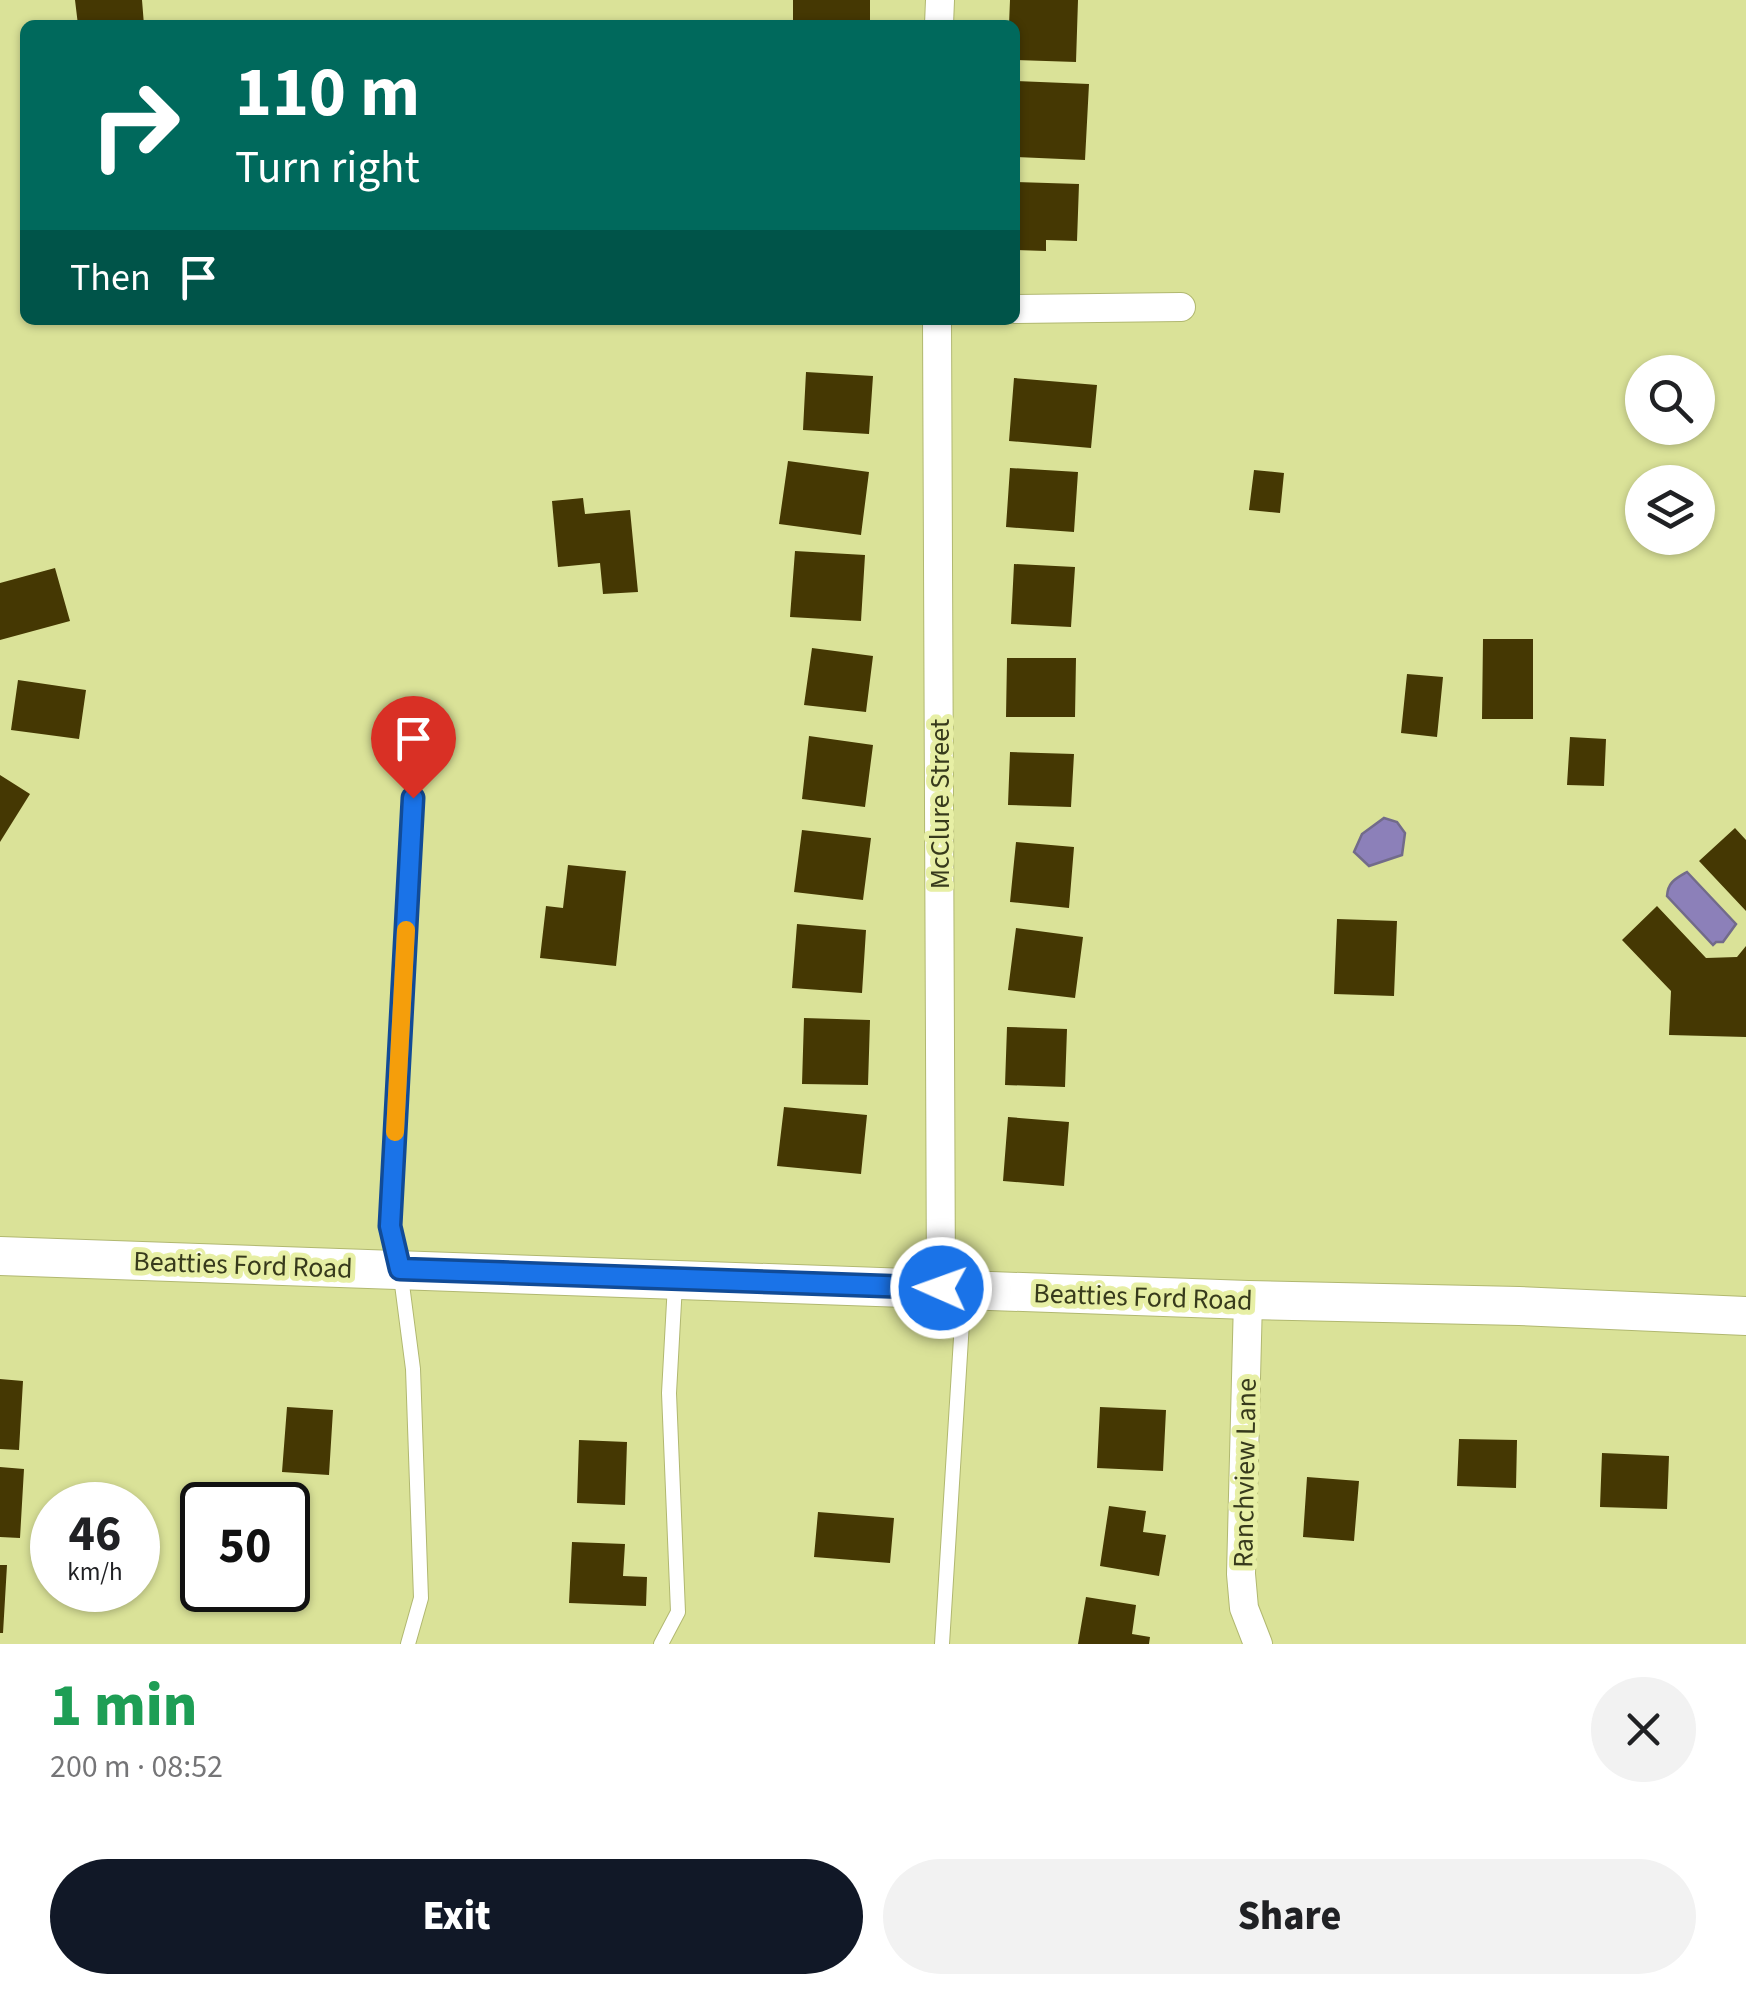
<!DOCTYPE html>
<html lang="en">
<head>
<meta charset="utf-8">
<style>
	body { margin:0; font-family:"Source Sans 3",sans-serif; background:#f2f2f2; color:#202124; height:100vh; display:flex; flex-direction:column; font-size:38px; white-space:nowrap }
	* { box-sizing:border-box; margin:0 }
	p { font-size:32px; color:#757577 }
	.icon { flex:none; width:55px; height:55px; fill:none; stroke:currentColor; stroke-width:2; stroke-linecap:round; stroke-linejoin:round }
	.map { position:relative; height:1644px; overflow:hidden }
	.drawer { display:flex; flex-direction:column; background:#fff; flex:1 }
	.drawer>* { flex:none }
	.banner { position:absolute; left:20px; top:20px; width:1000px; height:305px; border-radius:15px; box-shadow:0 2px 8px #0004; background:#00695c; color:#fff; overflow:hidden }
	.fabs { position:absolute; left:1625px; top:355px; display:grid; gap:20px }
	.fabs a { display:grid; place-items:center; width:90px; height:90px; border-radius:50%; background:#fff; box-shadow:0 2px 8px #0004; font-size:50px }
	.speed { position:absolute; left:30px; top:1482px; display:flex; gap:20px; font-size:50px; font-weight:700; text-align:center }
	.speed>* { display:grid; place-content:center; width:130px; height:130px; border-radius:50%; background:#fff; box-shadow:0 2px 8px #0004; line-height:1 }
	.speed small { font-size:25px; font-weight:400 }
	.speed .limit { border:5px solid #111; border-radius:15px; background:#fff; color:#111 }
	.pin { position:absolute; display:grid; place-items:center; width:85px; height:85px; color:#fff; margin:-102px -42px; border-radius:50% 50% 50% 0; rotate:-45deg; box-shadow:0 0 10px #0007 }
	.pin .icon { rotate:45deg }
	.me { position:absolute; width:110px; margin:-55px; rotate:272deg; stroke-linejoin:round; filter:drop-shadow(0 0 8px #0008) }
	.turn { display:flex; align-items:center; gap:35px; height:210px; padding:0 50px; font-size:45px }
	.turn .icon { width:130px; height:130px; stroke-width:2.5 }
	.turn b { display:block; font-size:70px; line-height:85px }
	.then { display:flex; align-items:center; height:95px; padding:0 50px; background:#0003; gap:20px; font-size:38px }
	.round { display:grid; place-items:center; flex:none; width:105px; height:105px; border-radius:52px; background:#f2f2f2 }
	.overview { display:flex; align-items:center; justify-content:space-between; height:170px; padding:0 50px }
	h1 { font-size:60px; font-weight:800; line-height:75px; color:#1e9e55 }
	.action { display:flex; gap:20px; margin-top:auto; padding:20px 50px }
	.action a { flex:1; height:115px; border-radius:60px; background:#111827; color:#fff; font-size:40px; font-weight:800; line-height:115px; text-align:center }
	.action a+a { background:#f2f2f2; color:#202124 }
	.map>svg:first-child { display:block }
</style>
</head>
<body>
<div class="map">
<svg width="1746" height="1644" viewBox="0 0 1746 1644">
	<rect width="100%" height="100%" fill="#dae298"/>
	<path fill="#8c80b9" stroke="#726b8a" stroke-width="2.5" d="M1384,818L1397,822L1405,833L1402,855L1369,866L1354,852L1362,834Z
		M1687,872L1736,924L1723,942H1716L1713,945L1667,896C1668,882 1675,879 1687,872Z"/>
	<path fill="#453803" d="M75,0H142L144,25H78Z
		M793,0H870V25H793Z
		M1010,0H1078L1076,62L1015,60V25H1009Z
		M1015,81L1089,84L1085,160L1015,157Z
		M1015,182L1079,184L1077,241L1046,240V251L1015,250Z
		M806,372L873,376L869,434L803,430Z
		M1014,378L1097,385L1091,448L1009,441Z
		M788,461L869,472L861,535L779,524Z
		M1010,468L1078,472L1074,532L1006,527Z
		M1254,470L1284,473L1280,513L1249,510Z
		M583,498L585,514L630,510L638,592L603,594L600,563L558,567L552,501Z
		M795,551L865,555L861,621L790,617Z
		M1014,564L1075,567L1071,627L1011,624Z
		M55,568L70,621L0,640V583Z
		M1483,639H1533V719H1482Z
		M812,648L873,656L866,712L804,705Z
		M1007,658H1076L1075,717H1006Z
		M1407,674L1443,677L1437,737L1401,733Z
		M18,680L86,690L79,739L11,730Z
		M809,736L873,745L865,807L802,799Z
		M1570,737L1606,739L1604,786L1567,785Z
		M1010,752L1074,754L1071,807L1008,805Z
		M0,775L30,794L0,842Z
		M1735,828L1746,840V911L1699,861Z
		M802,830L871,838L863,900L794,892Z
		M1016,842L1074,847L1069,908L1010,902Z
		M568,865L626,871L616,966L540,958L546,906L563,908Z
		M1657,906L1706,958L1737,957L1746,946V1037L1669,1035L1671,991L1622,940Z
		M1337,919L1397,921L1394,996L1334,994Z
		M797,924L866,930L862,993L792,988Z
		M1016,928L1083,937L1075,998L1008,990Z
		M804,1018L870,1020L868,1085L802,1084Z
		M1007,1027L1067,1029L1065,1087L1005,1085Z
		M784,1107L867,1115L861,1174L777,1166Z
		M1008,1117L1069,1122L1064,1186L1003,1181Z
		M0,1379L23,1381L19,1450L0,1449Z
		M287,1407L333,1410L329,1475L282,1472Z
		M1100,1407L1166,1410L1163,1471L1097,1468Z
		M1459,1439L1517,1440L1516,1488L1457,1486Z
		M579,1440L627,1442L625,1505L577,1503Z
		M1602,1453L1669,1456L1667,1509L1600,1507Z
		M0,1467L24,1469L20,1538L0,1537Z
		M1307,1477L1359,1481L1354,1541L1303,1537Z
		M1109,1506L1146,1511L1143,1532L1166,1535L1159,1576L1100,1566Z
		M818,1512L894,1518L890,1563L814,1557Z
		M572,1542L625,1544L623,1576L647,1577L646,1606L569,1603Z
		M0,1565H7L3,1633H0Z
		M1086,1597L1136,1605L1132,1634L1150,1637L1149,1644H1078Z"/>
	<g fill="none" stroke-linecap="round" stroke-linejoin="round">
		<defs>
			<path id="lane" d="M408,1644L421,1598L413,1369L400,1269L390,1225L415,759L420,718
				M661,1644L678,1612L669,1393L675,1284
				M942,1644L964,1290"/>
			<path id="street" d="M939,25L940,0
				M1015,309L1181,307
				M937,320L941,1288
				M1248,1300L1241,1574L1244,1608L1258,1644"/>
			<path id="secondary" d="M0,1256L1248,1300L1519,1306L1746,1316"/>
		</defs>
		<use href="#lane" stroke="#b1b870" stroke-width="16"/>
		<use href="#street" stroke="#b1b870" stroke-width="30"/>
		<use href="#secondary" stroke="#b1b870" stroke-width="40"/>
		<use href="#lane" stroke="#fff" stroke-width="14"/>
		<use href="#street" stroke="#fff" stroke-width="28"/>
		<use href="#secondary" stroke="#fff" stroke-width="38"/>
	</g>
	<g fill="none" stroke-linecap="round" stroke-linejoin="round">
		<defs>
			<path id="route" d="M413,798L390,1226L400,1269L941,1288"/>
		</defs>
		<use href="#route" stroke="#114b97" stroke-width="25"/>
		<use href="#route" stroke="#1a73e8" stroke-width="18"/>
		<path stroke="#f59e0b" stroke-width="18" d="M395,1132L406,930"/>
	</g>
	<g text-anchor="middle" stroke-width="10" stroke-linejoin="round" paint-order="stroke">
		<g font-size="28" fill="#373a1c" stroke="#e7efa5">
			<text transform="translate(939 804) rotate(-90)" y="10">McClure Street</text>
			<text transform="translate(243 1264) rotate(2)" y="10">Beatties Ford Road</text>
			<text transform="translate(1143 1296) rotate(2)" y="10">Beatties Ford Road</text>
			<text transform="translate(1244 1473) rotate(-89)" y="10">Ranchview Lane</text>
		</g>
	</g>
</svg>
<div class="fabs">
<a><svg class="icon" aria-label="search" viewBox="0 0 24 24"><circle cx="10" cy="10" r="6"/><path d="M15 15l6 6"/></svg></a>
<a><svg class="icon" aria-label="layers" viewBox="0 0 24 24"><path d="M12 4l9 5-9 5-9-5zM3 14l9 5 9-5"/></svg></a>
</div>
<div class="speed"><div>46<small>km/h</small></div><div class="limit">50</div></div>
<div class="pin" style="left:413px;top:798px;background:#d93025"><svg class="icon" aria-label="arrive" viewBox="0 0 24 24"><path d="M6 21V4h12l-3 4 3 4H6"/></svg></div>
<svg class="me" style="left:941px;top:1288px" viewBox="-20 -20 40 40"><circle r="17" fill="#1a73e8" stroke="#fff" stroke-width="3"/><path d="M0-11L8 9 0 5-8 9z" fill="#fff"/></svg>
<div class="banner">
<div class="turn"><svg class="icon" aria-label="right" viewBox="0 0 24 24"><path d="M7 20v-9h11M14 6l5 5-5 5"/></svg><div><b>110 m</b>Turn right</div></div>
<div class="then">Then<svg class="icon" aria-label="arrive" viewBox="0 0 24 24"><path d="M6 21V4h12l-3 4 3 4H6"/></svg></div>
</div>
</div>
<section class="drawer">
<div class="overview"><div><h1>1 min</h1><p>200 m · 08:52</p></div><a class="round"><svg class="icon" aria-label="close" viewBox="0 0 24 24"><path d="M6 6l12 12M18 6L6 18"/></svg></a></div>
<div class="action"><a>Exit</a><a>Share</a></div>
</section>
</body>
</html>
